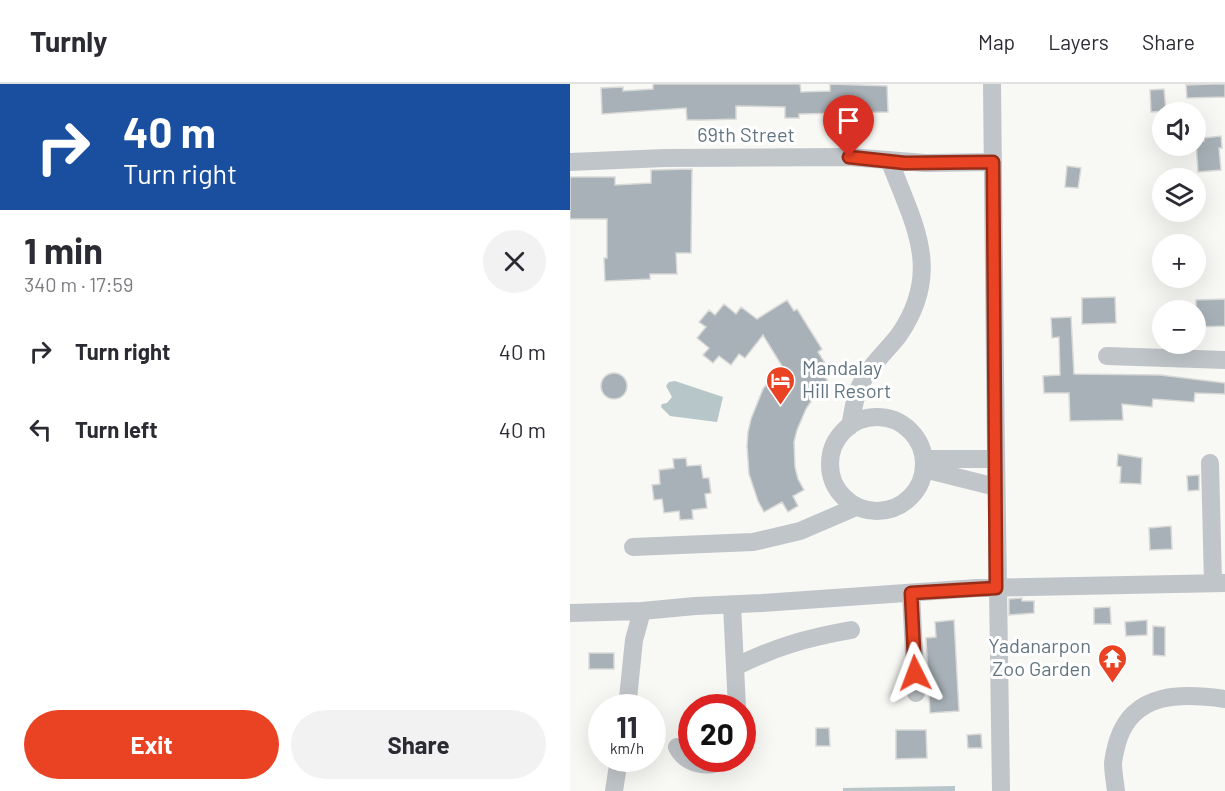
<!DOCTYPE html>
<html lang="en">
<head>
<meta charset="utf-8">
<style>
	body { margin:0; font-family:Barlow,sans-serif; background:#f2f2f3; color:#2b2b33; height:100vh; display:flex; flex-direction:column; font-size:22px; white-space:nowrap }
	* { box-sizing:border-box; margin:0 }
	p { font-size:20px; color:#7c7c81 }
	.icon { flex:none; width:33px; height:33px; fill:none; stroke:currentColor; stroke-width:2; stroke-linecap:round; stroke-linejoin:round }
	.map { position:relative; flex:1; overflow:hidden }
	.panel { display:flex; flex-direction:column; background:#fff; width:570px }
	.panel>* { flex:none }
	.guide { background:#1a4fa0; color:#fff; overflow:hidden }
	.buttons { position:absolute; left:582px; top:18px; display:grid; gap:12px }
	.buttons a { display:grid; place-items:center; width:54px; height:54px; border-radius:50%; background:#fff; box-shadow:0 6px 24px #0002; font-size:30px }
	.speed { position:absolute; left:18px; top:610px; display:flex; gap:12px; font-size:30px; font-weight:700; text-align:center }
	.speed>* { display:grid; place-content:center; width:78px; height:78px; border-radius:50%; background:#fff; box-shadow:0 6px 24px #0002; line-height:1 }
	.speed small { font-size:15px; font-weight:400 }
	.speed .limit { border:9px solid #d22; background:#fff; color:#111 }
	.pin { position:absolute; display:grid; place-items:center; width:51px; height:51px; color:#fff; margin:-62px -26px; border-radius:50% 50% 50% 0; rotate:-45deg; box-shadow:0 0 6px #0007 }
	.pin .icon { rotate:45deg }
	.me { position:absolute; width:66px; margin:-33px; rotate:357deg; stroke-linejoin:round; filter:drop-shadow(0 0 4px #0008) }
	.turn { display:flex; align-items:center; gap:21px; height:126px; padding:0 24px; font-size:27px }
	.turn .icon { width:78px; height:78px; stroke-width:2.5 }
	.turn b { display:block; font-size:42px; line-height:51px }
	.round { display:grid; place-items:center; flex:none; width:63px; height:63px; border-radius:32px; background:#f2f2f3 }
	.overview { display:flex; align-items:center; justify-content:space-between; height:102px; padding:0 24px }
	h1 { font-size:36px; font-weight:700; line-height:45px }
	.action { display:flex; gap:12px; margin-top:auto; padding:12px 24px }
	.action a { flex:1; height:69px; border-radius:36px; background:#ea4323; color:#fff; font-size:24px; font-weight:700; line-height:69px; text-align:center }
	.action a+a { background:#f2f2f3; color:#2b2b33 }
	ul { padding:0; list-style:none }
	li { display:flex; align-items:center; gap:18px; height:78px; padding:0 24px }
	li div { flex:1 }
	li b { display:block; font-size:22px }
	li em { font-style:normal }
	header { display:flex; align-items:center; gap:36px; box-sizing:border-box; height:84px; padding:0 30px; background:#fff; border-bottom:2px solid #e1e1e2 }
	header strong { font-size:28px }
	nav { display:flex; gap:33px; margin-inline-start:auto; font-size:21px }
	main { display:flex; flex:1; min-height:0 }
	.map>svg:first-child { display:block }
</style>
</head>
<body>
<header>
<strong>Turnly</strong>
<nav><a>Map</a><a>Layers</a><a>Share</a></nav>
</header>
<main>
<section class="panel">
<div class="guide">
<div class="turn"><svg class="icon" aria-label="right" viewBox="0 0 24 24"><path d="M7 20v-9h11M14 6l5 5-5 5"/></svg><div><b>40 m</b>Turn right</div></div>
</div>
<div class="overview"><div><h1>1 min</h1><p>340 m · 17:59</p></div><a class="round"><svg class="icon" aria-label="close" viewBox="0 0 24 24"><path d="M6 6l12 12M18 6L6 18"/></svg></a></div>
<ul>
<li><svg class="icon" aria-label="right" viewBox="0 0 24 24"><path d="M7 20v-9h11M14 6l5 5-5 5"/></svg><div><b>Turn right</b></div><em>40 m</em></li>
<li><svg class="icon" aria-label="left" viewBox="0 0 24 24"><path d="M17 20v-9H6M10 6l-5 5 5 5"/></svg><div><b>Turn left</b></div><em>40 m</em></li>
</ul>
<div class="action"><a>Exit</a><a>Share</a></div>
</section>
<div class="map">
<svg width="655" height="707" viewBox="0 0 655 707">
	<rect width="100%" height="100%" fill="#f8f8f5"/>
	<path fill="#b7c6c9" d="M105,297L153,313L147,338L100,332L91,323L92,320L97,319L102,313L96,302L99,298Z
		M385,702V707H273V704Z"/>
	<path fill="#a7b1b7" stroke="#d9d9d7" stroke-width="1.5" d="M83,0H230L231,8L260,7V0L317,2L318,28L229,30V34H215V23L166,22V35L135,36H117L116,24L32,30L31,4L53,3V7L83,5Z
		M642,0H655V13L617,14L616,1Z
		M594,5L596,27L581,28L580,6Z
		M651,52L652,64H649L651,86L628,88L626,58L634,57V54Z
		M497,82L511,84L508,104L495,103Z
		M122,85L121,169H106L107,190H80V195L35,197L34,174H37V135H0V93H45V101L81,99V86Z
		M545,213L546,239L512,240V214Z
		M655,215V242L626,243V216Z
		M217,216L224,227L227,225L252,265L248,268L260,287L254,291L260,301L250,308L242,316L236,325L227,346L224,358L225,383L228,395L234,406L223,412L228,422L218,428L212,418L194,428L188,417L179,390L177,362L178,348L181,335L193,305L212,282L193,251L175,274L169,270L161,281L149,272L143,279L133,271L139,264L127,254L136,243L129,238L139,226L145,231L154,220L166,230L171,223L187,235Z
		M501,233L504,290L590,291L655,299V310L625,309L624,318L583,315L582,323L552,320L553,336L500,337L499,309H474L473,292L490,291L489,253L482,254L481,234Z
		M31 302a13 13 0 1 1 26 0a13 13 0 1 1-26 0Z
		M548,370L572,374L571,400L550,399L551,383L547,382Z
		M116,374L117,382L131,381L133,394H139L141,409L135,410L137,424L122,426L123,435L110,436L109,427L94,429L92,415L84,416L82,401L90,400L89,386L104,384L103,375Z
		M629,391V406L618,407L617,392Z
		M601,442L602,465L580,466L579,444Z
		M452,514V517H464V529L439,531V515Z
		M540,523L541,540H524V524Z
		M384,536L389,627L360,629L356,554L366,553L365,538Z
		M577,536V551L556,552L555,538Z
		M583,542L595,543V572L583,571Z
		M19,569H44V585H19Z
		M246,644H259L260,662H246Z
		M326,646H356L357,674L326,675Z
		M411,650L412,664H398L397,651Z"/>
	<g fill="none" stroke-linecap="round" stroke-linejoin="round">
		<path stroke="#c0c5c9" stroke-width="18" d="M422,0C425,236 426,471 431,707
			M0,78L95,74L279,73L355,79L423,78
			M537,272L655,276
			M260 380a47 47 0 1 1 94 0a47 47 0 1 1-94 0Z
			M280,342C283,329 284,314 290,302C299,282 316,268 329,251C373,187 344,141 320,78
			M354,375H426
			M640,379L643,499
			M354,385L426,403
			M63,463L183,458L230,447L286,423
			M341,509L346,609
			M162,521L167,624
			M0,529L72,527L125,522L192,519L407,504L655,499
			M165,583C205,563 236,554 281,546
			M57,624L64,556L72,527
			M107,663C116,681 139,685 155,675
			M44,707L49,675
			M546,707C545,698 543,688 543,679C544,671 546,663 548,656C564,607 613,609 655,615"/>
	</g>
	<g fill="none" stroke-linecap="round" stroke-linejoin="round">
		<defs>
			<path id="route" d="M279,73L335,79L423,78L426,504L341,509L345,589"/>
		</defs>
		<use href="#route" stroke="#982c17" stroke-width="15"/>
		<use href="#route" stroke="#ea4323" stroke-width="10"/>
	</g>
	<defs>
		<symbol id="hotel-pin" viewBox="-11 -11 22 30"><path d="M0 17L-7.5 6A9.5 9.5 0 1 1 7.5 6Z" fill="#ea4323" stroke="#fff"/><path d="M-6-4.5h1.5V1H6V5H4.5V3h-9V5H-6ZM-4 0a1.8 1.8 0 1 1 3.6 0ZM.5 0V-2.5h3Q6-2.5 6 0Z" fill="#fff"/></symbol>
		<symbol id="temple-pin" viewBox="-11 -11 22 30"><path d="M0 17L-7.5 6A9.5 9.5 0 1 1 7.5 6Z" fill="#ea4323" stroke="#fff"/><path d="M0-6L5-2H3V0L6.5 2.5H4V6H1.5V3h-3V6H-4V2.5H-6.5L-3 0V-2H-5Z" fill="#fff"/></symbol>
	</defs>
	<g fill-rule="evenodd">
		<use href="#hotel-pin" x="194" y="280" width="33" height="45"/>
		<use href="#temple-pin" x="526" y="558" width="33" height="45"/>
	</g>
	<g text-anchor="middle" stroke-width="6" stroke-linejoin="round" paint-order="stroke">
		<g font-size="20" fill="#627581" stroke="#fff">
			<text x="176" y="58">69th Street</text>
		</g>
		<g font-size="20" fill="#627581" stroke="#fff" text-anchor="start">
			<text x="232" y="291">Mandalay<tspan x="232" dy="23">Hill Resort</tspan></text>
			<text x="521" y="569" text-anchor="end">Yadanarpon<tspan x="521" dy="23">Zoo Garden</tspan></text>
		</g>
	</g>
</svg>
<div class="buttons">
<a><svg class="icon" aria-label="sound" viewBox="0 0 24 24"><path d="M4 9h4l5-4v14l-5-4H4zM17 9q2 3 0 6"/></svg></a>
<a><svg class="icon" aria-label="layers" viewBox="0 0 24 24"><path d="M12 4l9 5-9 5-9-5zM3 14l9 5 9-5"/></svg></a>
<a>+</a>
<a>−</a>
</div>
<div class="speed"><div>11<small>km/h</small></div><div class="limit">20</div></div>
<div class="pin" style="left:279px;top:73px;background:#d93025"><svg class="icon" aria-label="arrive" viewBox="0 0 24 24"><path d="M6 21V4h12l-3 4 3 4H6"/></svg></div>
<svg class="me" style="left:345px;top:589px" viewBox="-20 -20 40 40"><path d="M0-17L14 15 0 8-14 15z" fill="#ea4323" stroke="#fff" stroke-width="4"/></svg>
</div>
</main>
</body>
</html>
